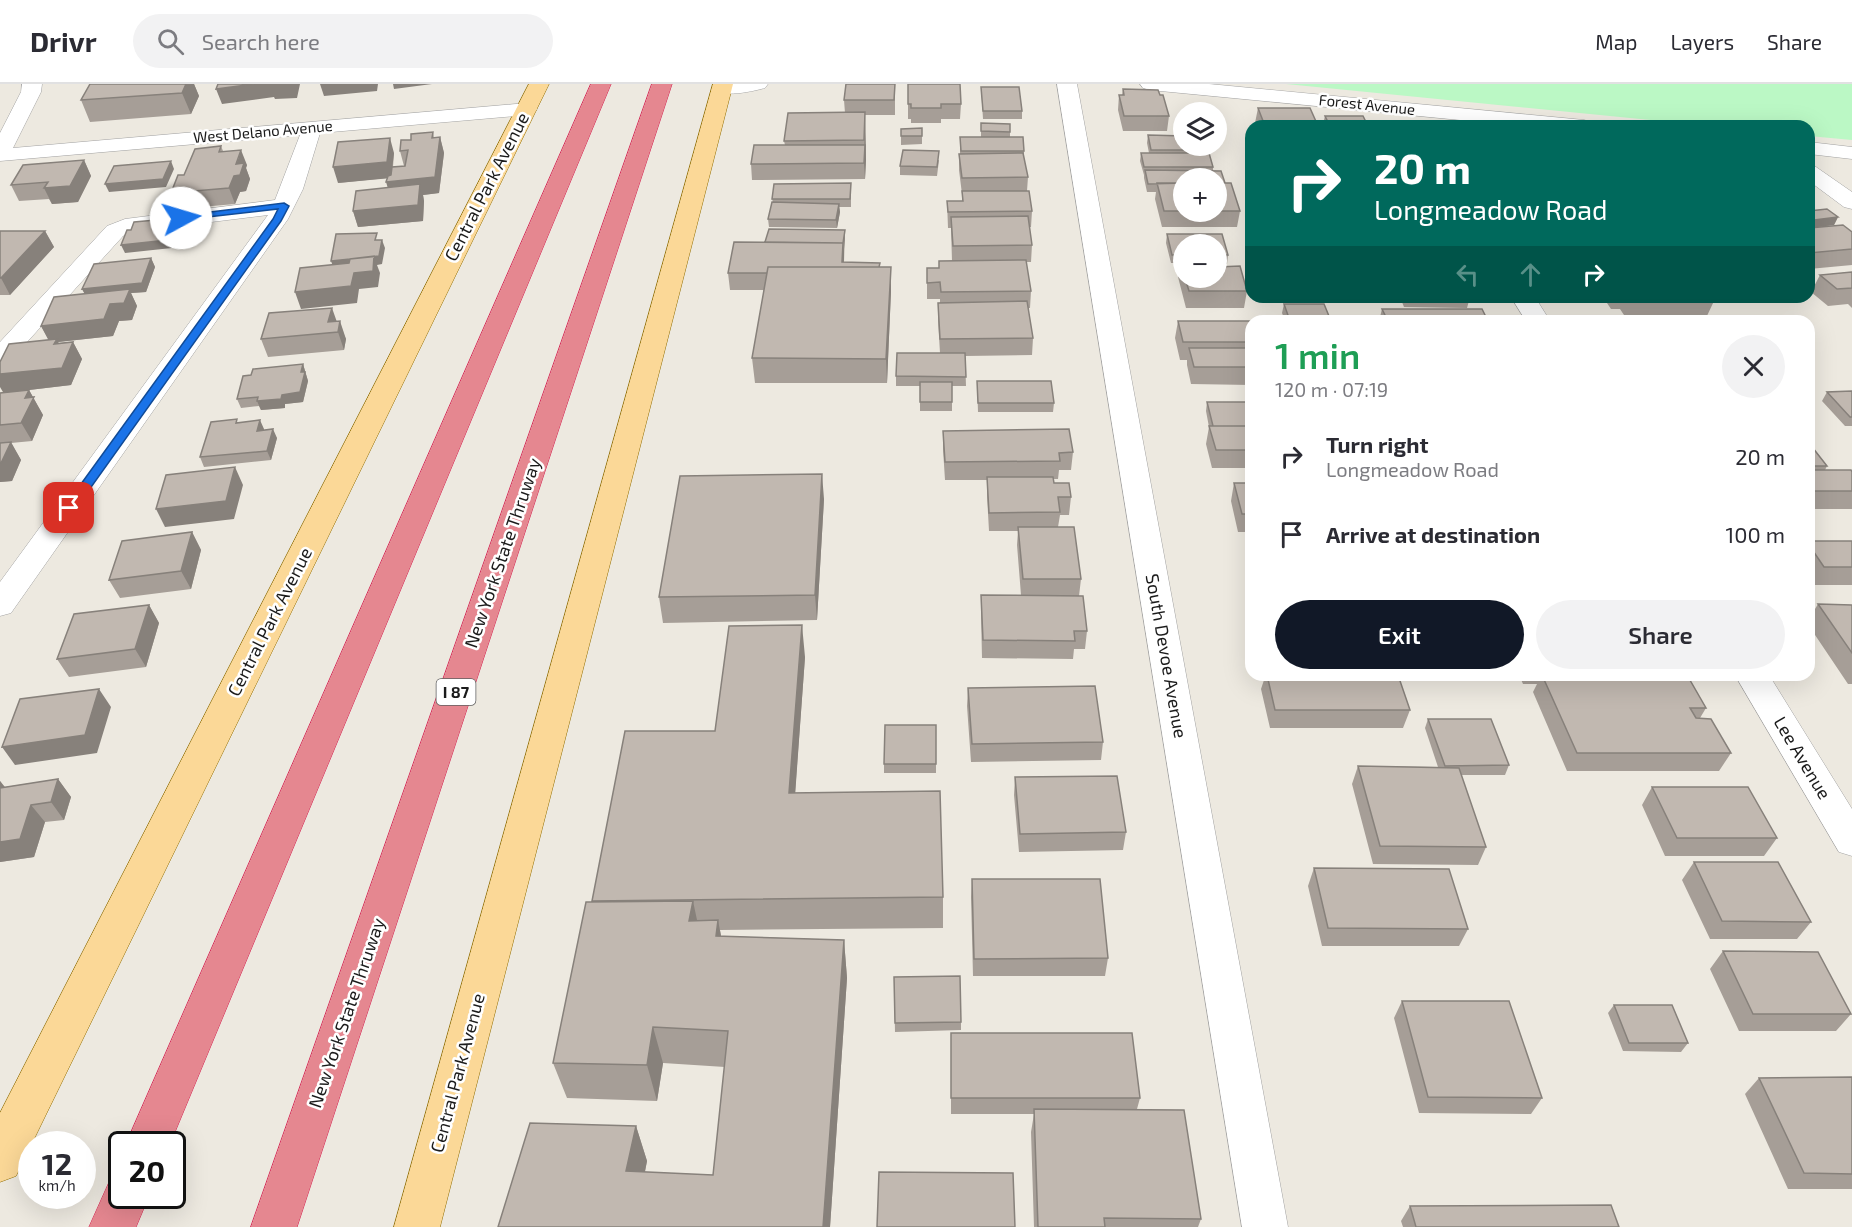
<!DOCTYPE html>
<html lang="en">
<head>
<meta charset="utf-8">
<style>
	body { margin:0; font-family:"Exo 2",sans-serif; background:#f2f2f3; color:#2b2b33; height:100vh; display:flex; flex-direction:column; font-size:22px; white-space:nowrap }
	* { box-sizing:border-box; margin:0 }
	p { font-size:20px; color:#7c7c81 }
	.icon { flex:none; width:33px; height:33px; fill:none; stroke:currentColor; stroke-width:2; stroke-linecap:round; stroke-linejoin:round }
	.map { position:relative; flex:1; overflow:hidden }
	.drawer { position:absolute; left:1245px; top:231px; width:570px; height:366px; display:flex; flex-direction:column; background:#fff; border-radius:18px; box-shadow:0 6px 24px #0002 }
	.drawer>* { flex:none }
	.guide { position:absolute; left:1245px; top:36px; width:570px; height:183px; border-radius:18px; box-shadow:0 6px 24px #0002; background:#00695c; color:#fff; overflow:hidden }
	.buttons { position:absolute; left:1173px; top:18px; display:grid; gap:12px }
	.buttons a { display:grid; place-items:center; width:54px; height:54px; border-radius:50%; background:#fff; box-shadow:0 6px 24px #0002; font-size:30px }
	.speed { position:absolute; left:18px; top:1047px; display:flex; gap:12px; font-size:30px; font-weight:700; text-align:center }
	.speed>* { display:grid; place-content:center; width:78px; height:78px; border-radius:50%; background:#fff; box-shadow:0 6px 24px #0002; line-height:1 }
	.speed small { font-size:15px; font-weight:400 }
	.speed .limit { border:3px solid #111; border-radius:9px; background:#fff; color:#111 }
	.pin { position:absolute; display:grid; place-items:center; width:51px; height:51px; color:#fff; margin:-26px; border-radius:12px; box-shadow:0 3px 9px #0006 }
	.me { position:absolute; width:66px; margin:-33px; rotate:84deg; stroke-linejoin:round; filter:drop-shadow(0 0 4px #0008) }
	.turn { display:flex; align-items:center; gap:21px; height:126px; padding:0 30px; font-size:27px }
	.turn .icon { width:78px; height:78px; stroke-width:2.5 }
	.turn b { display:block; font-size:42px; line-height:51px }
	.lanes { display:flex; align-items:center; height:57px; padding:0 30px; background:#0003; justify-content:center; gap:30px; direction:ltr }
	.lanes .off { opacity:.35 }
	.round { display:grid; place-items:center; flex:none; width:63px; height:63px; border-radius:32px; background:#f2f2f3 }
	.head { display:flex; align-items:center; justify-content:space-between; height:102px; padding:0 30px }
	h1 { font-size:36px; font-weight:600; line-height:45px; color:#1e9e55 }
	.cta { display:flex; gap:12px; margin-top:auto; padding:12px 30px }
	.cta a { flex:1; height:69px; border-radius:36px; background:#111827; color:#fff; font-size:24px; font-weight:600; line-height:69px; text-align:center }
	.cta a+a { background:#f2f2f3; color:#2b2b33 }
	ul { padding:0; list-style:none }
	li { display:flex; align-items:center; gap:18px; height:78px; padding:0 30px }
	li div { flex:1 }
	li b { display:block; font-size:22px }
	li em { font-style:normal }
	header { display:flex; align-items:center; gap:36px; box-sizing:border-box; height:84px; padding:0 30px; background:#fff; border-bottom:2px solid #e1e1e2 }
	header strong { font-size:28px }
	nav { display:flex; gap:33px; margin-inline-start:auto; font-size:21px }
	.search { width:420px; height:54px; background:#f2f2f3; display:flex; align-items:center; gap:15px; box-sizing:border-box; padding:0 21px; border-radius:33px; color:#7c7c81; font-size:22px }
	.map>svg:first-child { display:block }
</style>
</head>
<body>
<header>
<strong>Drivr</strong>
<div class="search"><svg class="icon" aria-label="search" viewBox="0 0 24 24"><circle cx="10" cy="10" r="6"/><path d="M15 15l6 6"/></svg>Search here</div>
<nav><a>Map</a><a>Layers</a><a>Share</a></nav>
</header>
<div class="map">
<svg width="1852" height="1143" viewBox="0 0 1852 1143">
	<rect width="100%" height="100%" fill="#ede9e0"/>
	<path fill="#bbf8c5" d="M1286,0H1852V56L1809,52V42H1711Z"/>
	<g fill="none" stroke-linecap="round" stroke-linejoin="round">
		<defs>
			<path id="minor" d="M22,0H42L41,8L13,64L527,19L534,21L537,25L534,29L527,31L320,49L303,105L288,135L11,529L0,532V498L268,131L130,148L123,152L9,278L0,281V258L107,142L125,135L275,116L300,51L0,77V49L21,8Z
				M715,0H768L765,4C750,8 730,12 715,8L712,4Z
				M1057,0H1077L1288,1143H1242Z
				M1140,0H1209L1584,36L1591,38L1594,42H1522L1150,6L1143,4Z
				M1809,58L1852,63V75L1809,70Z
				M1809,81L1816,83L1852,108V125L1844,123L1809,97Z
				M1511,213H1535L1550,237H1526Z
				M1735,591H1769L1852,725V772L1839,768Z"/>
			<path id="major" d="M529,0H549L16,1092L0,1098V1029Z
				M713,0H733L440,1143H394Z"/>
			<path id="highway" d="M591,0H611L170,1060H126Z
				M652,0H672L297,1143H251Z
				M122,1091V1112H149L136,1143H89L110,1096Z"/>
		</defs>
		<use href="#minor" stroke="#a2a2a2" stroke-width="1"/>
		<use href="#major" stroke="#916d01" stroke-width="1"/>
		<use href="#highway" stroke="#d32452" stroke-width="1"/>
		<use href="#minor" fill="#fff" fill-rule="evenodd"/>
		<use href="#major" fill="#fbd897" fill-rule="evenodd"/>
		<use href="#highway" fill="#e58790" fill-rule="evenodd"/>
	</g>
	<path fill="#a69e97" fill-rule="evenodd" d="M90,0H197H194L199,12L191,30L90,38L81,16Z
		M895,0V31H865L866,76L865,95L752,96L751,80L785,61L784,57L845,29L844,16Z
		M908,0L961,20L960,35H941V39H911V35H908Z
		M981,3L1022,27V35H983Z
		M1123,5L1169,32L1167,47H1123L1118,26L1119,11H1122Z
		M1258,24L1318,42H1256L1255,39Z
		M1325,32L1368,42H1324L1323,40Z
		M981,39L1010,40V53L1024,67V75L1028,93L1027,107L1032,127L1031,143H1029L1032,161L1031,178H1026L1031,207L1030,224H1028L1033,254L1032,271L965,272L966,302H952V327H920V302H896V292L940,269L938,236V219H940V215H927V184H939L952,177L951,144H948L947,117H962V110L959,86V70H960V53H981Z
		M922,44V60L901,61V45Z
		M433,48L434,54L440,53L444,69L439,109L423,111L424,117L423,137L358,143L353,127L388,104L387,94L338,99L394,69L393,83L404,82L400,67L411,56Z
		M1148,51L1191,66V69L1213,83V86L1225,99L1240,127L1237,143H1162L1155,115L1156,108H1147L1144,94V91L1140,77L1141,69H1149L1147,59ZM1184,94H1216V128H1184Z
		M221,62L223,67L247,81L246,84L250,95L246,107L240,108L235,120L178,125L171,109L184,91Z
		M84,76L91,92L78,118L52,120L49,115L19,117L11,101Z
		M939,76L937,92L900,91V82Z
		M851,99V123H839L840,128L837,144L769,143L768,135L773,118L772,115Z
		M1809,127L1838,133L1834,141L1810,144Z
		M1809,144L1852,148V181L1809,185Z
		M845,146L844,178L880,183L891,207L887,299H755L752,274L764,206H730L728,189L765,159Z
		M0,147H45L54,163L10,211H0Z
		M1167,150H1222L1228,171L1227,180L1216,179V160H1184V194H1216V181L1217,183L1240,182L1247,207L1244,224H1186L1178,193L1180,179H1171L1166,159Z
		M151,174L155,183L146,208L131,209L137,222L132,236L119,237L113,252L58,258L59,259L73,258L82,275L71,301L29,306L43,331L32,357L11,359L21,376L12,397L0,398V309L3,308L49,256L41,242L85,210L82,205Z
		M1852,188V224L1848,220L1828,222L1811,208L1820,191Z
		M1400,213H1470L1467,224L1404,223Z
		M1603,213H1711L1714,217L1706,234H1626L1620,225H1611Z
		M1284,220L1331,237H1285L1282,229Z
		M1382,225L1488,237H1379Z
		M1178,237H1251V301L1191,300L1187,281V276H1180L1175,254Z
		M337,238L346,255L344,266L268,273L261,255Z
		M303,280L308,297L303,318L285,320V324L261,326L259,322L241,324L237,315L251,291Z
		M977,297L1054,319L1053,328H978Z
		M1852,307V342H1845L1822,317L1827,308Z
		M1207,318L1251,325V384H1212L1206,360L1209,343L1206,327Z
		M238,338L264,345V346L277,354L271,376L204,383L200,373Z
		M943,347L1073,368L1071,386H1059L1058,395H1053L1054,399L1071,413L1069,431H1060L1058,443L1081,495L1079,512L1087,547L1085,565H1074L1073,575L982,574L981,529V511H1021L1017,461L1018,447H989L987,411V396H945L943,365Z
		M1809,359L1827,382L1825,386L1852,388V425H1809Z
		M1234,399H1251V448H1238L1231,417Z
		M824,415L817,536L663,539L659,513Z
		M192,448L201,466L191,505L120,514L109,496Z
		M1852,457V501H1813L1809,496V461Z
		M1249,507H1251V553L1245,525Z
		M1818,520L1852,521V600H1848L1809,542V535Z
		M149,521L159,539L146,583L69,593L57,575Z
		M805,573L795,709L943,813V844L720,846L721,852L844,856L847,894L830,1143H498L636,1042L647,1077L645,1088L713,1091L725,983L663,979L657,1017L567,1014L553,979L592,817L715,647Z
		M1262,591H1398L1410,626L1403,644H1270L1261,605L1264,596Z
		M1519,591H1687L1706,624L1700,634L1731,669L1719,687H1567L1533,608L1537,600H1523Z
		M968,604L1103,658L1101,676L971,678L967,622Z
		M1428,635L1509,681L1505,691H1461L1486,763L1478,781L1373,780L1352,700L1358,682L1438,683L1425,644Z
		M936,641V689H884V680Z
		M1015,693L1126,748L1123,766L1019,768L1014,711Z
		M58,695L71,713L64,736L45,738L34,773L0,778V697L5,703Z
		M1652,703L1777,754L1764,772H1665L1642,721Z
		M1694,778L1811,838L1797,855H1710L1682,796Z
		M1314,784L1468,845L1459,862H1322L1308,802Z
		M972,795L1108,874L1105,892H973L971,813Z
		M1723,867L1851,930L1836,947H1739L1710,885Z
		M894,893L961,938V946L895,948Z
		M1402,917L1542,1014L1531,1030L1419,1029L1394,934Z
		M1614,921L1688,959L1681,968L1623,967L1608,929Z
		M951,949L1140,1014L1137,1025L1201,1135L1198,1143H1034L1031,1048L1034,1030H951Z
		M1852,993V1105H1788L1745,1010L1759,994Z
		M1410,1122L1619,1143H1403L1401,1137Z"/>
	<path fill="#87817b" d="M164,0H197H194L199,12L191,30L182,9Z
		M254,0H300L297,14L275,15L274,13L222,20L216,5Z
		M320,0H378L377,7L324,12Z
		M393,0H432L394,5Z
		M865,28L866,76L865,95L864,79Z
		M440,53L444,69L439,109L423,111L424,117L423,137L358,143L353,127L391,114L386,98Z
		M390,54L394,69L391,94L338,99L333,83Z
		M241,66L247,81L246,84L250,95L246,107L240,108L235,120L229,104Z
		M84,76L91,92L78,118L52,120L44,104Z
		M171,77L174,85L166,103L109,108L105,100Z
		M839,120L840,128L837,144L836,136Z
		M1838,133L1834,141L1810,144L1814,136Z
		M178,134L186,148L181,163L125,169L121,161L176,140Z
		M845,146V154L844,165V175L843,189L842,178Z
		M45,147L54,163L10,211L1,194Z
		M382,156L385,164L382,180L377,181L380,189L378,203L359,205L357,219L301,225L295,208L334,185L331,177Z
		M151,174L155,183L146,208L131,209L137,222L132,236L119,237L113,252L58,258L66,272L50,259L41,242L87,214L82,205Z
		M891,183V207L887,299L886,275Z
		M332,224L338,241L328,238Z
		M340,237L346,255L344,266L338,248Z
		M73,258L82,275L71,301L29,306L43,331L32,357L0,303V290Z
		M303,280L308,297L303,318L285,320V324L261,326L257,317L282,311L301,288Z
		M260,336L264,345L261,356L257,347Z
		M273,345L277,354L271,376L267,367Z
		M11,358L21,376L12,397L0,398V379Z
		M235,383L243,401L234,435L165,443L156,425Z
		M822,390L824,415L817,536L815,511Z
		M192,448L201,466L191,505L181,487Z
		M149,521L159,539L146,583L135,565Z
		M802,541L805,573L793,740L789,709Z
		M99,605L111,623L97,669L15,681L2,663Z
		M58,695L71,713L64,736L51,718Z
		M0,697L12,713L0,711Z
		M31,721L45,738L34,773L0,778V758Z
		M693,817L701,855L689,837Z
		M718,836L725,873L716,852Z
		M844,856L847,894L830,1143H823Z
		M653,943L663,979L657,1017L647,981Z
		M636,1042L647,1077L638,1121L626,1087Z"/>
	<path fill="#c1b8b0" stroke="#87817b" stroke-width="1.5" d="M90,0H186L182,9L81,16Z
		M218,0H254L216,5Z
		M846,0H895L894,16H844Z
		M908,0H960L961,20H941V24H911V20H908Z
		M981,3H1019L1022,27H983Z
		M1123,5L1158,6L1160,11H1163L1169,32H1124L1119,11H1124Z
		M1258,24H1310L1318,42H1265Z
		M865,28L864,56L784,57L788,29Z
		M1325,32H1363L1368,42H1330Z
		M981,39L1010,40V48L981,47Z
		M922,44V52H901V45Z
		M433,48L432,54L440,53L435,93L386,98L388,92L391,91L392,83L405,82L408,66L400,67L401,56H411V50Z
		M1148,51L1184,52V62H1190L1191,66H1151Z
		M960,53H1023L1024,67H961Z
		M390,54L387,78L333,83L338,58Z
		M754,61H865L864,79L751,80Z
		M221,62L219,68L241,66L236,80L244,79L240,91L234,92L229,104L171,109L178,91H184L195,65Z
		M903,66L939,67L937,83L900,82Z
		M1023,69L1028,93L962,94L959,70Z
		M1141,69H1209L1213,83H1144Z
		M84,76L70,102L44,104L48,98L11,101L23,81Z
		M171,77L163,95L105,100L114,82Z
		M1145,86L1221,87L1225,99H1216V94H1184V99L1148,100Z
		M851,99L850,115H772L774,100Z
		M1157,99H1184V127H1164Z
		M1216,99H1231L1240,127H1216Z
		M420,100L418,121L353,127L356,107Z
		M962,107H1029L1032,127L948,128L947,117H963Z
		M772,118L839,120L836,136L768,135Z
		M1827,125L1838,133L1814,136L1809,132V127Z
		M1028,132L1032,161L953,162L951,133Z
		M178,134L176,140H182L177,155L121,161L127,146H131L134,138Z
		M1843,141L1852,148V165L1809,169V144Z
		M769,145L845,146L843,159L765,158Z
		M0,147H45L1,194H0Z
		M377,149L375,156H382L379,172L331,177L336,150Z
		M1167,150H1222L1228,171H1216V160H1184V171H1172Z
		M734,158L843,159L842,178L880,179L879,183H768L767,189H728Z
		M374,172L373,187L354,189L351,202L295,208L300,184L349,179L350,175Z
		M151,174L142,199L82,205L94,180Z
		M1026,176L1031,207L941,208L940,198L927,199V184H939V177Z
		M1181,177H1184V187Z
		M1216,181L1217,183L1240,182L1247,207H1189L1185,194H1216Z
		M768,183H891L886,275L752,274Z
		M1852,188V204L1837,205L1820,191Z
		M130,205L124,219L110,220L104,235L41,242L54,213Z
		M1630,213H1711L1714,217H1633Z
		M1027,217L1033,254L940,255L938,219Z
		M1284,220H1324L1331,237H1290Z
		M332,224L328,238L340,237L338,248L261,255L269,229Z
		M1382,225H1482L1488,237H1388Z
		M1178,237H1251V258H1183Z
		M57,255L54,260L73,258L62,284L0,290V278L9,260Z
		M1189,264H1251V283H1194Z
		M897,269H965L966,293L896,292Z
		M303,280L301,288H305L300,308L282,311L281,315L257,317L258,313L237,315L243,292L251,291L253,285Z
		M977,297H1051L1054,319H978Z
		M920,298H952V318H920Z
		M29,306L25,314L34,313L21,339L0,341V309Z
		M1852,307V333H1850L1827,308Z
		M1207,318H1249L1251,325V342H1213Z
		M237,335L236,339L260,336L257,347L273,345L267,367L200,373L211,338Z
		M1209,342H1251V366H1216Z
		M1069,345L1073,368L1059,369L1060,377L945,378L943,347Z
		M11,358L1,379H0V359Z
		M1809,359L1827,382H1809Z
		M235,383L226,417L156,425L166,391Z
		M1809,386H1851L1852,388V407H1809Z
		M822,390L815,511L659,513L680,392Z
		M987,393H1053L1054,399H1069L1071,413H1058L1060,428L989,429Z
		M1234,399H1251V430H1242Z
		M1018,443H1074L1081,495H1023Z
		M192,448L181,487L109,496L122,457Z
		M1809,457H1852V483H1824L1809,461Z
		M981,511L1083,512L1087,547H1074L1075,557L983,556Z
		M1818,520L1852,521V569Z
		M149,521L135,565L57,575L74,530Z
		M802,541L789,709L940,707L943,813L592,817L625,647H715L729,542Z
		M1267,591H1398L1410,626H1275Z
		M1542,591H1687L1706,624H1690L1696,634L1711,635L1731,669H1577Z
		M1095,602L1103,658L972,660L968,604Z
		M99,605L85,651L2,663L20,615Z
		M1428,635H1491L1509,681L1445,682Z
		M885,641H936V680H884Z
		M1358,682L1459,684L1486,763L1380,762Z
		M1117,692L1126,748L1020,750L1015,693Z
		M58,695L51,718L31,721L20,755L0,758V704Z
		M1652,703H1748L1777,754H1677Z
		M1694,778H1778L1811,838L1722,837Z
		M1314,784L1449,785L1468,845L1328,844Z
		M972,795H1100L1108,874L974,875Z
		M693,817L689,837L718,836L716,852L844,856L823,1143H498L530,1039L636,1042L626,1087L713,1091L728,947L653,943L647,981L553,979L586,818Z
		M1723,867L1818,868L1851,930H1753Z
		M960,892L961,938L895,939L894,893Z
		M1402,917H1509L1542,1014L1428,1013Z
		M1614,921H1672L1688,959H1629Z
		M951,949H1132L1140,1014H951Z
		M1852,993V1090L1804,1089L1759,994Z
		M1034,1025L1184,1026L1201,1135L1104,1134L1105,1143H1038Z
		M879,1088L1013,1089L1015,1143H877Z
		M1611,1121L1619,1143H1416L1410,1122Z"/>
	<path fill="#1a73e8" stroke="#114b97" stroke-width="1.5" d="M284,119L289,122L281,137L74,427H65V422L273,135L278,125L181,136L177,135V132Z"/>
	<g text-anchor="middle" stroke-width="5" stroke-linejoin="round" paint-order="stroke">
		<g font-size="15" fill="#1b1b1b" stroke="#fff">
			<text transform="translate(1367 21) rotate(6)" y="5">Forest Avenue</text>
			<text transform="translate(263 48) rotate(-5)" y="5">West Delano Avenue</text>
		</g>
		<rect fill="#fff" stroke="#5f5f5f" stroke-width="1.5" x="436.5" y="595" width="39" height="26" rx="4.5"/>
		<g font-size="16" font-weight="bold" fill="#1b1b1b">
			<text x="456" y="614">I 87</text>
		</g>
		<g font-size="18" fill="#1b1b1b" stroke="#fff">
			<text transform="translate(487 103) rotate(-63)" y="6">Central Park Avenue</text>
			<text transform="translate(503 469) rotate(-71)" y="6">New York State Thruway</text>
			<text transform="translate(270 538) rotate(-63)" y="6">Central Park Avenue</text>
			<text transform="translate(1166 572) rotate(80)" y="6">South Devoe Avenue</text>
			<text transform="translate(1802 674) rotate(59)" y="6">Lee Avenue</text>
			<text transform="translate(347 929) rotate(-71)" y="6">New York State Thruway</text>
			<text transform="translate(458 989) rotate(-75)" y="6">Central Park Avenue</text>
		</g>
	</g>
</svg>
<div class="buttons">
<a><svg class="icon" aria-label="layers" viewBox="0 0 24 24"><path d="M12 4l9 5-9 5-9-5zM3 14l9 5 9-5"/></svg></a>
<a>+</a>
<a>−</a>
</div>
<div class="speed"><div>12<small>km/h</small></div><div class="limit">20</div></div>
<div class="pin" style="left:69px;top:424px;background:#d93025"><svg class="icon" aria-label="arrive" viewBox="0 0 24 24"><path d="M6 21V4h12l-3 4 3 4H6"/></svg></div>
<svg class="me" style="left:181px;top:134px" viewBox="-20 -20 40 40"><circle r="19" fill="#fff"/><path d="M0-13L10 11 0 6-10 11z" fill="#1a73e8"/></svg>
<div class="guide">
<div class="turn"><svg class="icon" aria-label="right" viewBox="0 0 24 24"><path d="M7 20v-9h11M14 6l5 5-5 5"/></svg><div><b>20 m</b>Longmeadow Road</div></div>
<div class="lanes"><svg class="icon off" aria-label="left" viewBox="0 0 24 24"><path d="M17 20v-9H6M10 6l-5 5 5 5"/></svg><svg class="icon off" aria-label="ahead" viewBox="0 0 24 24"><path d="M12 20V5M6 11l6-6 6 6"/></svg><svg class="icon" aria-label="right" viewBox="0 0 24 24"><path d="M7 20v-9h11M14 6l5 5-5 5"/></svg></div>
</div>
<section class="drawer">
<div class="head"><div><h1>1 min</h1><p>120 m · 07:19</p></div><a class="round"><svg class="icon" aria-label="close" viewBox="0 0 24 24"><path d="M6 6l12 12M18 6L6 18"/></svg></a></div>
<ul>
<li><svg class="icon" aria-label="right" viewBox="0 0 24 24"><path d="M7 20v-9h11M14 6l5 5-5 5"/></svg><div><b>Turn right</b><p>Longmeadow Road</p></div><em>20 m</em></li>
<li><svg class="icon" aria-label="arrive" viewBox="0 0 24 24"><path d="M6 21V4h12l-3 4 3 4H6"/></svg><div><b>Arrive at destination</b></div><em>100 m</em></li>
</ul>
<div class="cta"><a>Exit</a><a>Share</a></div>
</section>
</div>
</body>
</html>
